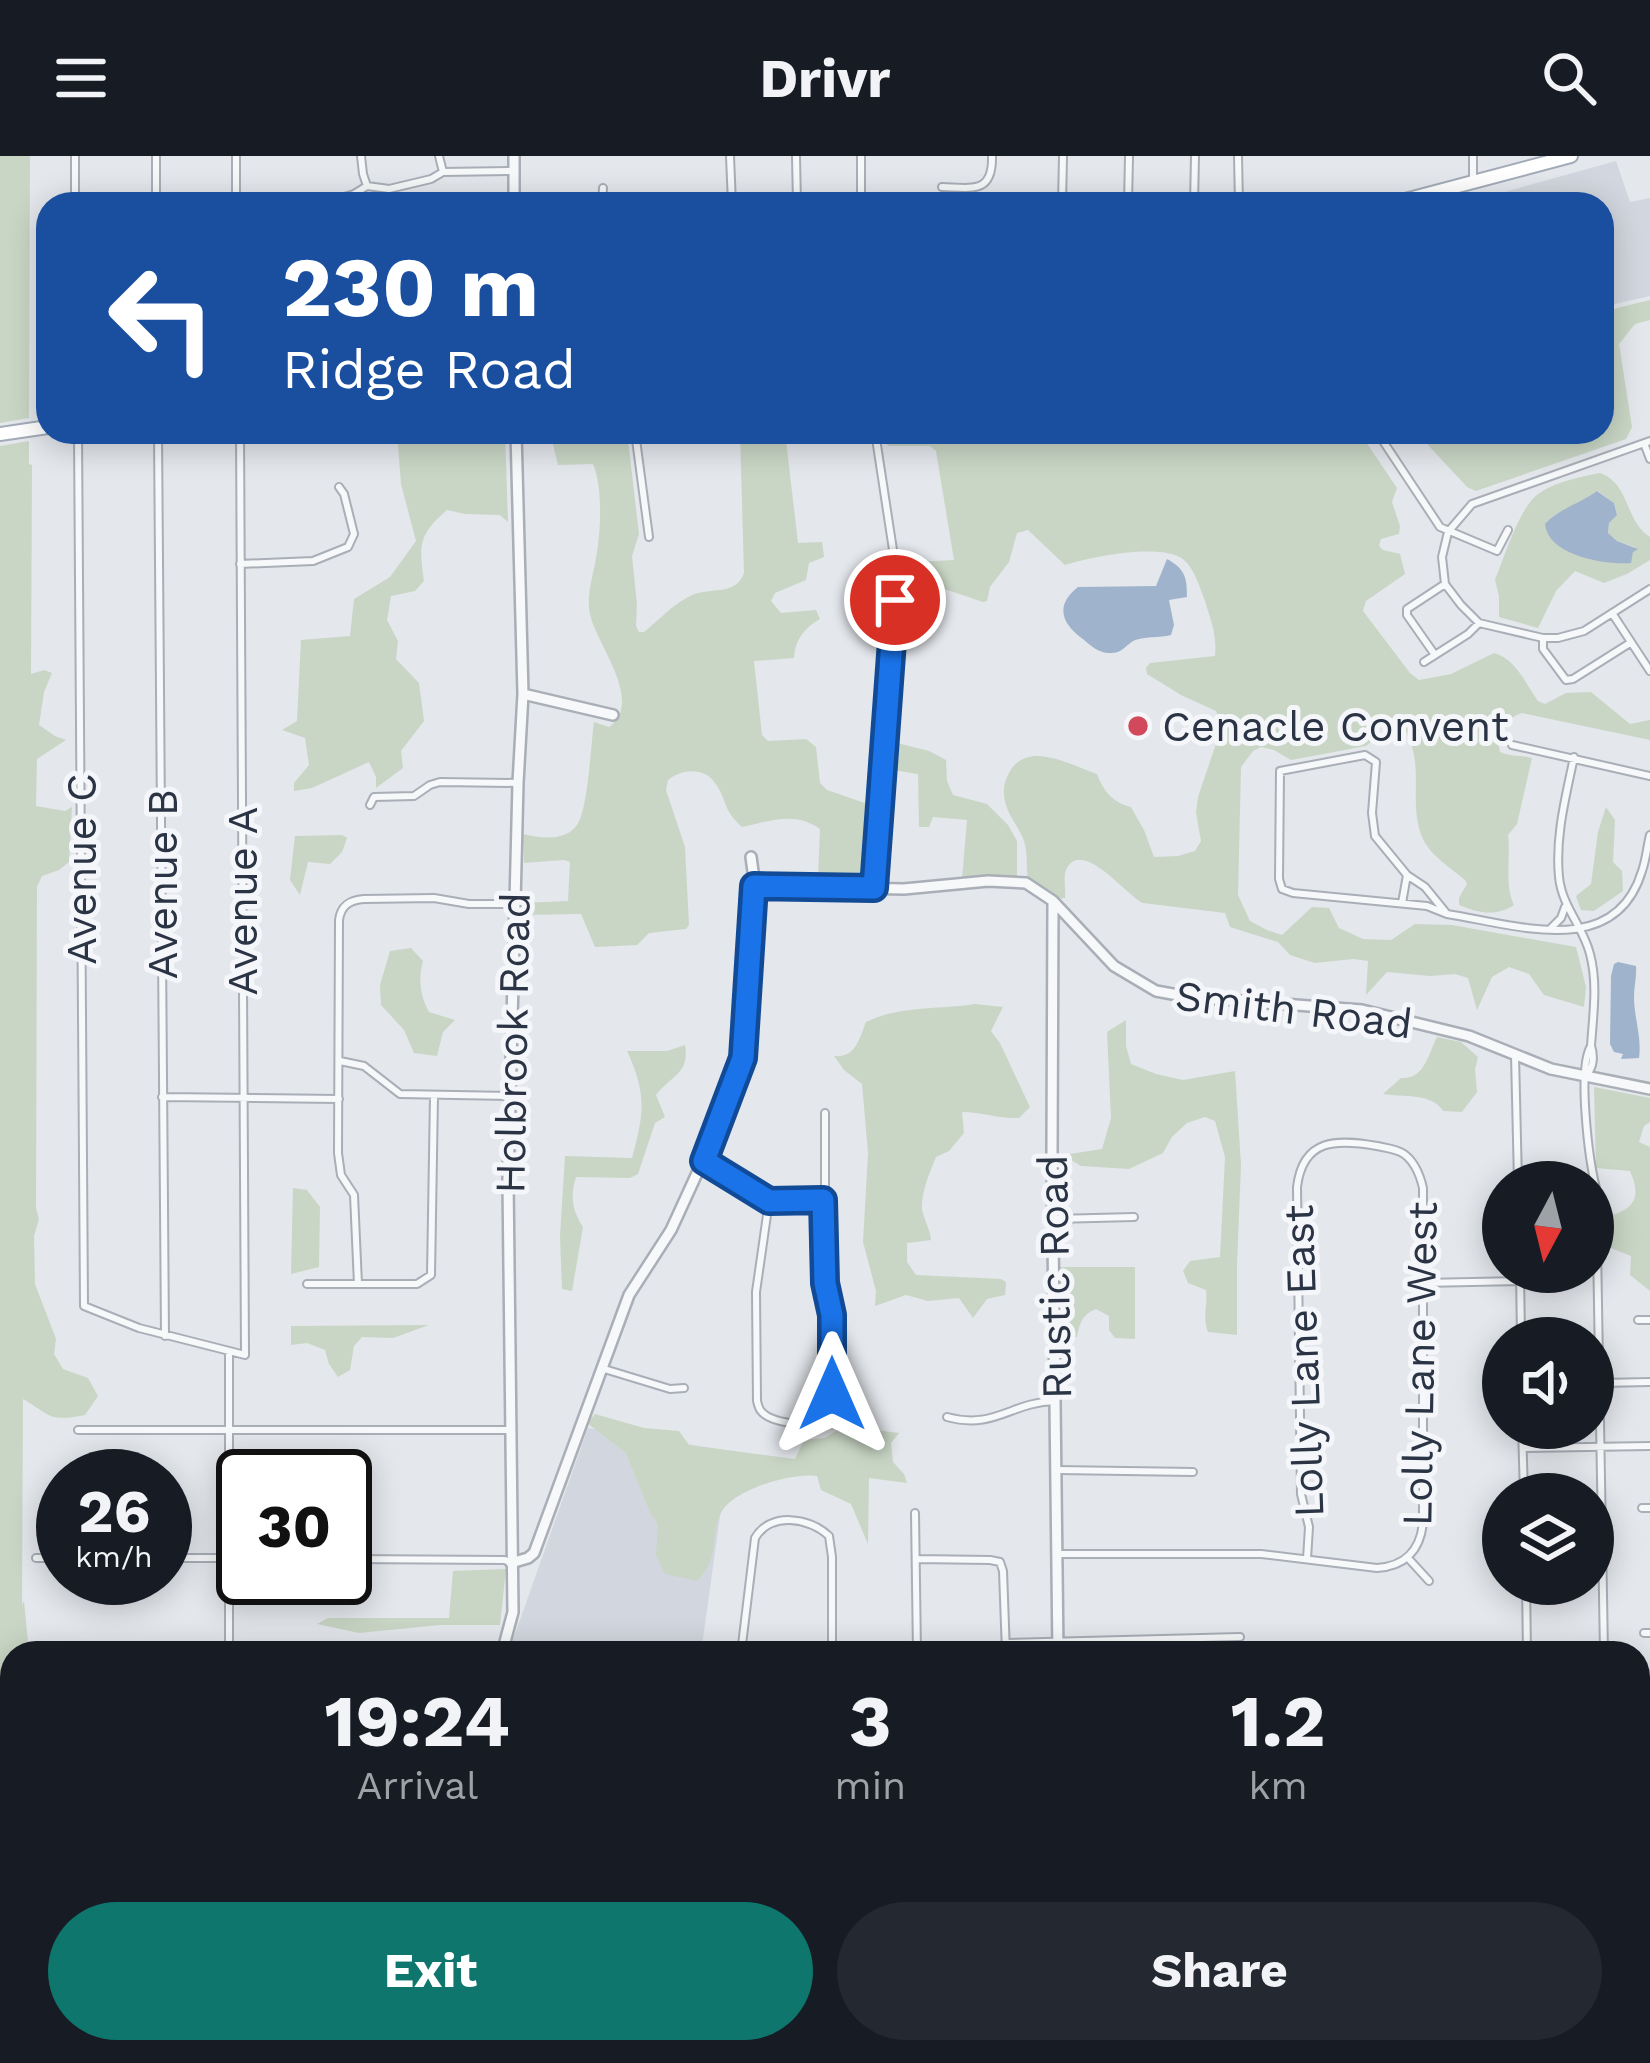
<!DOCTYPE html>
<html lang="en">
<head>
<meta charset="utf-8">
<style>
	body { margin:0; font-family:"Work Sans",sans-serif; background:#242831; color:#f1f3f6; height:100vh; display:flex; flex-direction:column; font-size:45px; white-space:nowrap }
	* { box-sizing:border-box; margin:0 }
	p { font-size:39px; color:#9ea1a6 }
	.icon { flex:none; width:66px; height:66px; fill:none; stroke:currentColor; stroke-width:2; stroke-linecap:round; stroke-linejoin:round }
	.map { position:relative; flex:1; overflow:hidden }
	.panel { position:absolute; left:0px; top:1485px; width:1650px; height:423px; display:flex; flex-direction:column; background:#171b24; border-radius:36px 36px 0 0; box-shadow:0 6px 30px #0003 }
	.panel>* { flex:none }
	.guide { position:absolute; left:36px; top:36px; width:1578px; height:252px; border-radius:36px; box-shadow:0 6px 30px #0003; background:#1a4fa0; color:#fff; overflow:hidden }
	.needle { width:78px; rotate:187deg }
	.controls { position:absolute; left:1482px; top:1005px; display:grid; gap:24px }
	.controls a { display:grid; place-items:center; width:132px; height:132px; border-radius:50%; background:#171b24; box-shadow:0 6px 30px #0003; font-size:60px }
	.speed { position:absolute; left:36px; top:1293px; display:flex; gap:24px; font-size:60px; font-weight:700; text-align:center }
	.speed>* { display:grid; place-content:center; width:156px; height:156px; border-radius:50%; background:#171b24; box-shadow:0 6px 30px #0003; line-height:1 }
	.speed small { font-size:30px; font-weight:400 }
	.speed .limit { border:6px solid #111; border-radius:18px; background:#fff; color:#111 }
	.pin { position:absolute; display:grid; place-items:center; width:102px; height:102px; color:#fff; margin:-51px; border:6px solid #fff; border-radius:50%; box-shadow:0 3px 12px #0007 }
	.me { position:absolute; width:132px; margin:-66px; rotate:0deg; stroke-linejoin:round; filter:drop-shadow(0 0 9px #0008) }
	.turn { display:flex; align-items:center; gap:42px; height:252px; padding:0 48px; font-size:54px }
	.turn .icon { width:156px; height:156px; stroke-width:2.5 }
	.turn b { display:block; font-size:84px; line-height:102px }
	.eta { display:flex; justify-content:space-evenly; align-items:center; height:204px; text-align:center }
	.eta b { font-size:72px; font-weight:700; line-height:84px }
	.primary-button { display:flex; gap:24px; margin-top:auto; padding:24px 48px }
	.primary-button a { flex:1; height:138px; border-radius:72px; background:#0f766e; color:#fff; font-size:48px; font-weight:700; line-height:138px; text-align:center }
	.primary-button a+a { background:#242831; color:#f1f3f6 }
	header { display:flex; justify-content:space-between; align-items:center; height:156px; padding:0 48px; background:#171b24; font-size:54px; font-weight:700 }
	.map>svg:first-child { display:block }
</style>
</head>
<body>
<header><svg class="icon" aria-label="menu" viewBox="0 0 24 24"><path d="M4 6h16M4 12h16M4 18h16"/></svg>Drivr<svg class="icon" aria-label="search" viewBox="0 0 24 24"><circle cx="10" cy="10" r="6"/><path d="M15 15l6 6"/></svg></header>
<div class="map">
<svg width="1650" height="1907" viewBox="0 0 1650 1907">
	<rect width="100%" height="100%" fill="#e4e7ec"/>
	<path fill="#d2d6de" d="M1616,5L1630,46L1650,42V140L1602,151V48H1447L1467,43L1472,45Z
		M588,1272L729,1295L701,1497L509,1495Z"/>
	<path fill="#c9d6c5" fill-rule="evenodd" d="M0,0H30L29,262L0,267Z
		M1650,144V164L1635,168L1619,188L1632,271L1626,283L1476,335L1467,331L1416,276H1602V159L1617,152Z
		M397,276H505L508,366L500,359L465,358L447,354C418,379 419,389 424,425L415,435L391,440L387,464L398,485L396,503L419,527L424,565L401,595L403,612L376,632V621L369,606L312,632L294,635V627L309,609L305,582L282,574L297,565L301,484L350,480L354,443L390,421L416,385L401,328Z
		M550,276H627L639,378L632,400L637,448L636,470L639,476H644C659,464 674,447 692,439C711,431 736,440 744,417L740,276H785L798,387L822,386L824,401L809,407L806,424L775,437L771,445L781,457L816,454L820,463C804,472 795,484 794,502L754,505L762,579L768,585L806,583L816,591L820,627L827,634L865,647L868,655L860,722L850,725L818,721L820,673C795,655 770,665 742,671C722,653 727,643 715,627C704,611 682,613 668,624L666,634L685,691L689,769L686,773L649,777L637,789L595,791L581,758L522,759L523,747L568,745L570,706L564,704L524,707L523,678C540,682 565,686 577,669C588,654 591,587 594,566L609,571C645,546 596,488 590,458C586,439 593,421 596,402C601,377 603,331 593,308L558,309Z
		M880,276H1367L1366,286L1397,332L1392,346L1400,370L1399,378L1381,383L1379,390L1383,394L1400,398L1405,418L1366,445L1363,455L1410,517L1419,524L1451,518L1494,497C1515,502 1526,528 1538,545L1545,548L1566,537L1591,536L1630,568L1650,564V584L1522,557C1504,563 1495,577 1500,596C1511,601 1521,599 1532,602L1517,668L1508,679C1511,701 1504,729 1514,749C1496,761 1478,757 1459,749V742L1467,728L1465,724C1451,712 1431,700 1423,683C1405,642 1431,603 1396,561L1379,564L1376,582L1366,590L1291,604L1274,594L1261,591L1253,595L1241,611L1238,739L1250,765L1267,774L1282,779L1312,751L1329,752L1339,772L1363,783L1391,784L1415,768L1452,769L1576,791L1586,831L1584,851L1544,839L1529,818L1509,811L1492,821L1477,854L1468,822L1455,818L1430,820L1387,816L1366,839L1368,805L1353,803L1315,807L1290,799L1278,786L1230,771L1225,757L1143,747C1127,740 1081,680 1066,714C1063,721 1066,734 1065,742L1057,743L1028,724C1026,711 1028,697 1024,685C1020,673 1011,663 1007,652C1002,638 1003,627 1010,615C1029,584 1070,609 1097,618C1104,636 1112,646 1131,651L1144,674L1154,701L1178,700L1195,695L1201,685L1196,657L1198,641L1222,570L1216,555L1181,539L1147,518L1146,512L1150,507L1215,500C1217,479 1211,465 1205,445C1200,432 1195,414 1184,404C1163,386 1090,401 1065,409L1028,374L1017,377L1009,406L990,431L987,445L983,446L912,422L908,417L915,406L954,404L936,295L930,290H889L883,286Z
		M29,285V308L32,309L31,518L44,514L52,517L44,536L39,569L55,580L66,584L37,603L36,650L65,655L72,651L69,706L59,714L42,720L37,731L36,1052L39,1063L34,1080L35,1128L56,1183L54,1198L63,1213L88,1222L98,1240L85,1259C48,1266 52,1260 23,1243L22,1449L24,1445L29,1497H12V1896H19V1907H0V290Z
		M1600,317C1630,327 1625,366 1650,381V404L1627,418L1604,427L1575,415L1556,435L1538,472L1499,461V440L1495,424C1504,402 1519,353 1537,339C1553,326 1580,321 1600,317ZM1598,335L1614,347L1617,358L1609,367L1608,377L1617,385L1635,391L1631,400L1601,405L1577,399L1553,360L1578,348Z
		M889,585L929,595L946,604L947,625L953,639L987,648L1008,669L1017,685V722L962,723L967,664L933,661L929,671H919L918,618L886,613Z
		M1606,651L1615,664L1613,706L1622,715L1623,735L1594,755L1581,754L1576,740L1591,728L1598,676Z
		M342,679L347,682L342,696L330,708L308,706L300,739L290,724L295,680Z
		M411,792L423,805C418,823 420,839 429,856L455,864L443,876L437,900L414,897L404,874L381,849L380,829L390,795Z
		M975,848L1003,851L991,875L1000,887L1030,951L1019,962C999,963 982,956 962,956L964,977L949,995L936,1001C930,1016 921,1036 922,1053C924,1064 930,1073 931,1084L907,1087V1106L916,1119L1001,1123L1006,1126L1005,1139L987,1143L973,1162L959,1142L928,1145L906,1139L875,1150L876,1135L863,1086L868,997L862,928L844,914L834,900C856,902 859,883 866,866C901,849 938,854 975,848Z
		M1126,864V890L1131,908L1156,918L1183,924L1235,915L1241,1009L1237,1109V1179L1208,1176C1202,1161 1208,1150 1206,1134L1188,1127L1183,1115L1190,1105L1220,1101L1225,1001L1215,965L1205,961L1187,967L1172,981L1163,997L1129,1013L1081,1010L1063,999L1102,993L1111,962L1107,876Z
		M1437,881L1461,886L1478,901L1475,913L1477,936L1462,956L1443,955C1433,937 1402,941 1383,938L1401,922C1424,924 1428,899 1437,881Z
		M685,889C690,918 671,919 656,939L665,961L655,967L638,1018L630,1022L576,1021C570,1040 572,1054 583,1071L572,1135L562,1133L560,1080L565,1000L632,1002C644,958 647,938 627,895H667Z
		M1594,931L1650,942V966L1644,970L1639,986L1650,991V1135L1630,1119L1631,1100L1603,1089L1604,1061C1632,1055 1643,1044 1630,1015L1596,1012Z
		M293,1032L307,1034L320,1051L319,1111L291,1118Z
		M1057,1111H1135V1183L1115,1182L1109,1174V1160L1096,1153C1082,1159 1080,1166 1077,1181L1060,1182Z
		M429,1169L393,1182L362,1181L354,1190L350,1214L338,1221L329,1208L325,1194L307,1187L291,1189V1170Z
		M595,1258L644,1272L679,1275L689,1289L795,1303L804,1284L825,1282L839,1273L852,1271L899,1277L891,1287L893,1306L904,1318L907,1327L869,1322L868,1388L851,1348L821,1334L817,1320C793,1316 735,1333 722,1355C708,1379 722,1401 697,1425L665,1418L656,1399L658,1368L650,1356L626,1297L587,1267Z
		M506,1413L500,1469H440L359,1477L317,1468L328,1462H449L453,1415Z
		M28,1896H224V1907H30Z"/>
	<path fill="#9fb4cc" d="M1597,335L1614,347L1617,359L1609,367L1608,377L1617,385L1638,393L1633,396L1631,407C1605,409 1548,400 1545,368C1558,353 1581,347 1597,335Z
		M1167,403C1185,413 1187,421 1187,441L1169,444L1174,469L1171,479C1160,482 1143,480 1133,485C1124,491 1121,498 1109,497C1099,497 1091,490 1084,484C1062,468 1054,450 1078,431L1156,430Z
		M1618,806L1636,810C1637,820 1634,830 1634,841C1634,862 1642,881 1639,902L1621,903L1623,898L1614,896L1610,888L1611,820L1614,808Z"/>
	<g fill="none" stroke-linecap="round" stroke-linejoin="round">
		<defs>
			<path id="minor" d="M156,0V48
				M236,0V48
				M361,0L363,18L367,30L389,33L431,23L443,16L514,15
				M439,0L443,16
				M730,0L732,48
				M796,0L797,48
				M861,0V48
				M1238,0L1239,48
				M1473,0V24
				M942,31C972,32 993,38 992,0
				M75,48V0
				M322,48L354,38L367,30
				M602,48L603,32
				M1062,48L1063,0
				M1128,48L1129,0
				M1194,48L1195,0
				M78,276L84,1150L139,1172L245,1199L240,276
				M158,276L165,1180
				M635,276L649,381
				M1383,285L1440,371L1497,395L1508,374
				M1650,285L1472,348L1448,376L1442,401L1445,428L1461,449L1479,467L1543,482H1558L1584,475L1650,433
				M1644,287L1650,303
				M240,408L313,405L348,391L354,378L344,338L339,331
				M1612,457L1650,515
				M1543,482V493L1566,524L1573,523L1630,487
				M1435,499L1407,459V453L1445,428
				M1424,506L1468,478L1479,467
				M1512,589L1650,620
				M1574,601C1566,640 1555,680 1559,721C1562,751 1583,770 1590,798C1598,828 1593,859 1591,890C1594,899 1594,911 1587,918
				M370,649L374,641L414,640L430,629L440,626L518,627
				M874,732L897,420L875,276
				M1402,747L1407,719
				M1447,758L1427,750L1293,737L1282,733L1279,723L1280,615L1365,599L1376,606L1372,657L1375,680L1407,719L1425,731L1447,758C1514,768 1615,805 1642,715C1646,704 1647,691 1650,679
				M1551,772L1561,762L1565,751
				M1591,890C1577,912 1589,1005 1596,1032L1604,1497
				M1515,899L1518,1026
				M340,905L364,910L400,938L510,940
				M162,941L339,943
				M703,1005L769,1045L823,1044
				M769,1045L756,1136L757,1245C758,1249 759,1253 761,1255C770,1267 810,1272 822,1265C830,1259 830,1255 832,1246V1159L825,1127V957
				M1054,1063L1134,1061
				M1520,1116L1521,1182
				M1423,1127L1521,1125
				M307,1128H417L431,1119L434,940
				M358,1128L354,1039L341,1019L338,997L339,764C341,749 350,744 364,743L434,742L469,748H514
				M1638,1164H1650
				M601,1212L670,1233L684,1232
				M1600,1227L1650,1226
				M947,1261C995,1274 1011,1246 1055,1245
				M1522,1272L1524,1338
				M78,1274H510
				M1523,1292L1650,1290
				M1057,1314L1193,1316
				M1642,1352H1650
				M915,1357L917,1497
				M1057,1398H1261L1377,1412C1405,1410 1420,1395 1423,1367V1032C1420,1019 1415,1006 1404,998C1397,993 1386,992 1377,990C1337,983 1303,982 1297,1031L1301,1338L1309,1371L1307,1403
				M36,1402H63
				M165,1402H243
				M1408,1402L1429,1425
				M345,1403L505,1404L511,1407
				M916,1403L990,1404L1000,1406L1003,1415L1006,1497
				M1526,1428L1527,1497
				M1644,1477H1650
				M1196,1483L1197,1497
				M1006,1487L1240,1481
				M229,1497V1196
				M741,1497L755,1382C770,1356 809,1361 829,1380L832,1401V1497
				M1638,1539H1650
				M1638,1725L1650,1724
				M1638,1850L1650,1849
				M521,1896V1907
				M742,1896V1907
				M832,1896L833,1907
				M920,1896V1907
				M1316,1896V1907
				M1493,1907L1494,1896"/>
			<path id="tertiary" d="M514,0V48
				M523,538L613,559
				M755,730L904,733L988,725L1026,727L1053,745L1114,810L1156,835L1189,841L1362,854L1469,880L1551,913L1650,933
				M1053,746L1052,995L1058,1497
				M511,1407L528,1402L534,1397L629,1139L671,1074L721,965L744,902L755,730L751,701
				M502,1497L513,1456L508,1025L518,627L523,538L516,276
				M1059,1896V1907
				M309,1907L314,1896"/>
			<path id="primary" d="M1390,48L1571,0
				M0,278L48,271"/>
		</defs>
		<use href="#minor" stroke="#a9aeb7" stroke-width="10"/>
		<use href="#tertiary" stroke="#a9aeb7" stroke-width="14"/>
		<use href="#primary" stroke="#a3abb8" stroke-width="16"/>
		<use href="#minor" stroke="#f7f8fa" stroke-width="6"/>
		<use href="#tertiary" stroke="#f7f8fa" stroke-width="9"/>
		<use href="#primary" stroke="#fff" stroke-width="12"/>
	</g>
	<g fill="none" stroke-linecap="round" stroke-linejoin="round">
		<defs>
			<path id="route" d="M832,1238V1159L825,1127L823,1044L769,1045L704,1005L743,902L754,730L874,732L895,444"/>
		</defs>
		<use href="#route" stroke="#114b97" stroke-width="30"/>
		<use href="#route" stroke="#1a73e8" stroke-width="21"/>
	</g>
	<circle fill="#d1495b" stroke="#f4f6f9" stroke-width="4.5" cx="1138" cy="570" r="12"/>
	<g text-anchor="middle" stroke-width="10" stroke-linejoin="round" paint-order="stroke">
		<g font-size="42" fill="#2b3445" stroke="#f4f6f9" text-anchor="start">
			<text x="1162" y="585">Cenacle Convent</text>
		</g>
		<g font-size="42" fill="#2b3445" stroke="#f4f6f9">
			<text transform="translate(81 713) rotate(-90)" y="15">Avenue C</text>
			<text transform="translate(162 728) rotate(-90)" y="15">Avenue B</text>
			<text transform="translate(242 745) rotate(-90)" y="15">Avenue A</text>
			<text transform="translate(1294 853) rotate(7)" y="15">Smith Road</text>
			<text transform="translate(512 887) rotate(-89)" y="15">Holbrook Road</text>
			<text transform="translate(1054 1121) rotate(-91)" y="15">Rustic Road</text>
			<text transform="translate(1303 1205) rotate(-92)" y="15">Lolly Lane East</text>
			<text transform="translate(1419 1208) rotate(-89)" y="15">Lolly Lane West</text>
		</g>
	</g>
</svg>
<div class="controls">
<a><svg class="needle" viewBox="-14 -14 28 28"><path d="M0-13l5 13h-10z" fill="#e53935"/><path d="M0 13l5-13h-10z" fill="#9ea1a6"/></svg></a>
<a><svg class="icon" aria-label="sound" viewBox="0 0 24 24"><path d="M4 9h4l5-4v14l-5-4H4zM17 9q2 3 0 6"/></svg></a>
<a><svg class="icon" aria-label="layers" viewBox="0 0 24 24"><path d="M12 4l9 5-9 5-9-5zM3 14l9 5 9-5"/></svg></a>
</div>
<div class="speed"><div>26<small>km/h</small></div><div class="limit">30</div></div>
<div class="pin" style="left:895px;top:444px;background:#d93025"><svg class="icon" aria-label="arrive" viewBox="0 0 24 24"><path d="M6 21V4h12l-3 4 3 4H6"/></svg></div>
<svg class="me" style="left:832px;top:1238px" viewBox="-20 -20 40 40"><path d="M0-17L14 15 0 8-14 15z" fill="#1a73e8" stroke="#fff" stroke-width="4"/></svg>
<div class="guide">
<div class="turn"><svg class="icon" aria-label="left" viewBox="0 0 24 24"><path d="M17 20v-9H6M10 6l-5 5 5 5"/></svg><div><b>230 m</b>Ridge Road</div></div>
</div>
<section class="panel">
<div class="eta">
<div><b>19:24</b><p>Arrival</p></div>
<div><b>3</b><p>min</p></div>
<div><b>1.2</b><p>km</p></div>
</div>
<div class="primary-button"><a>Exit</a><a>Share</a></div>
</section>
</div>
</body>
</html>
